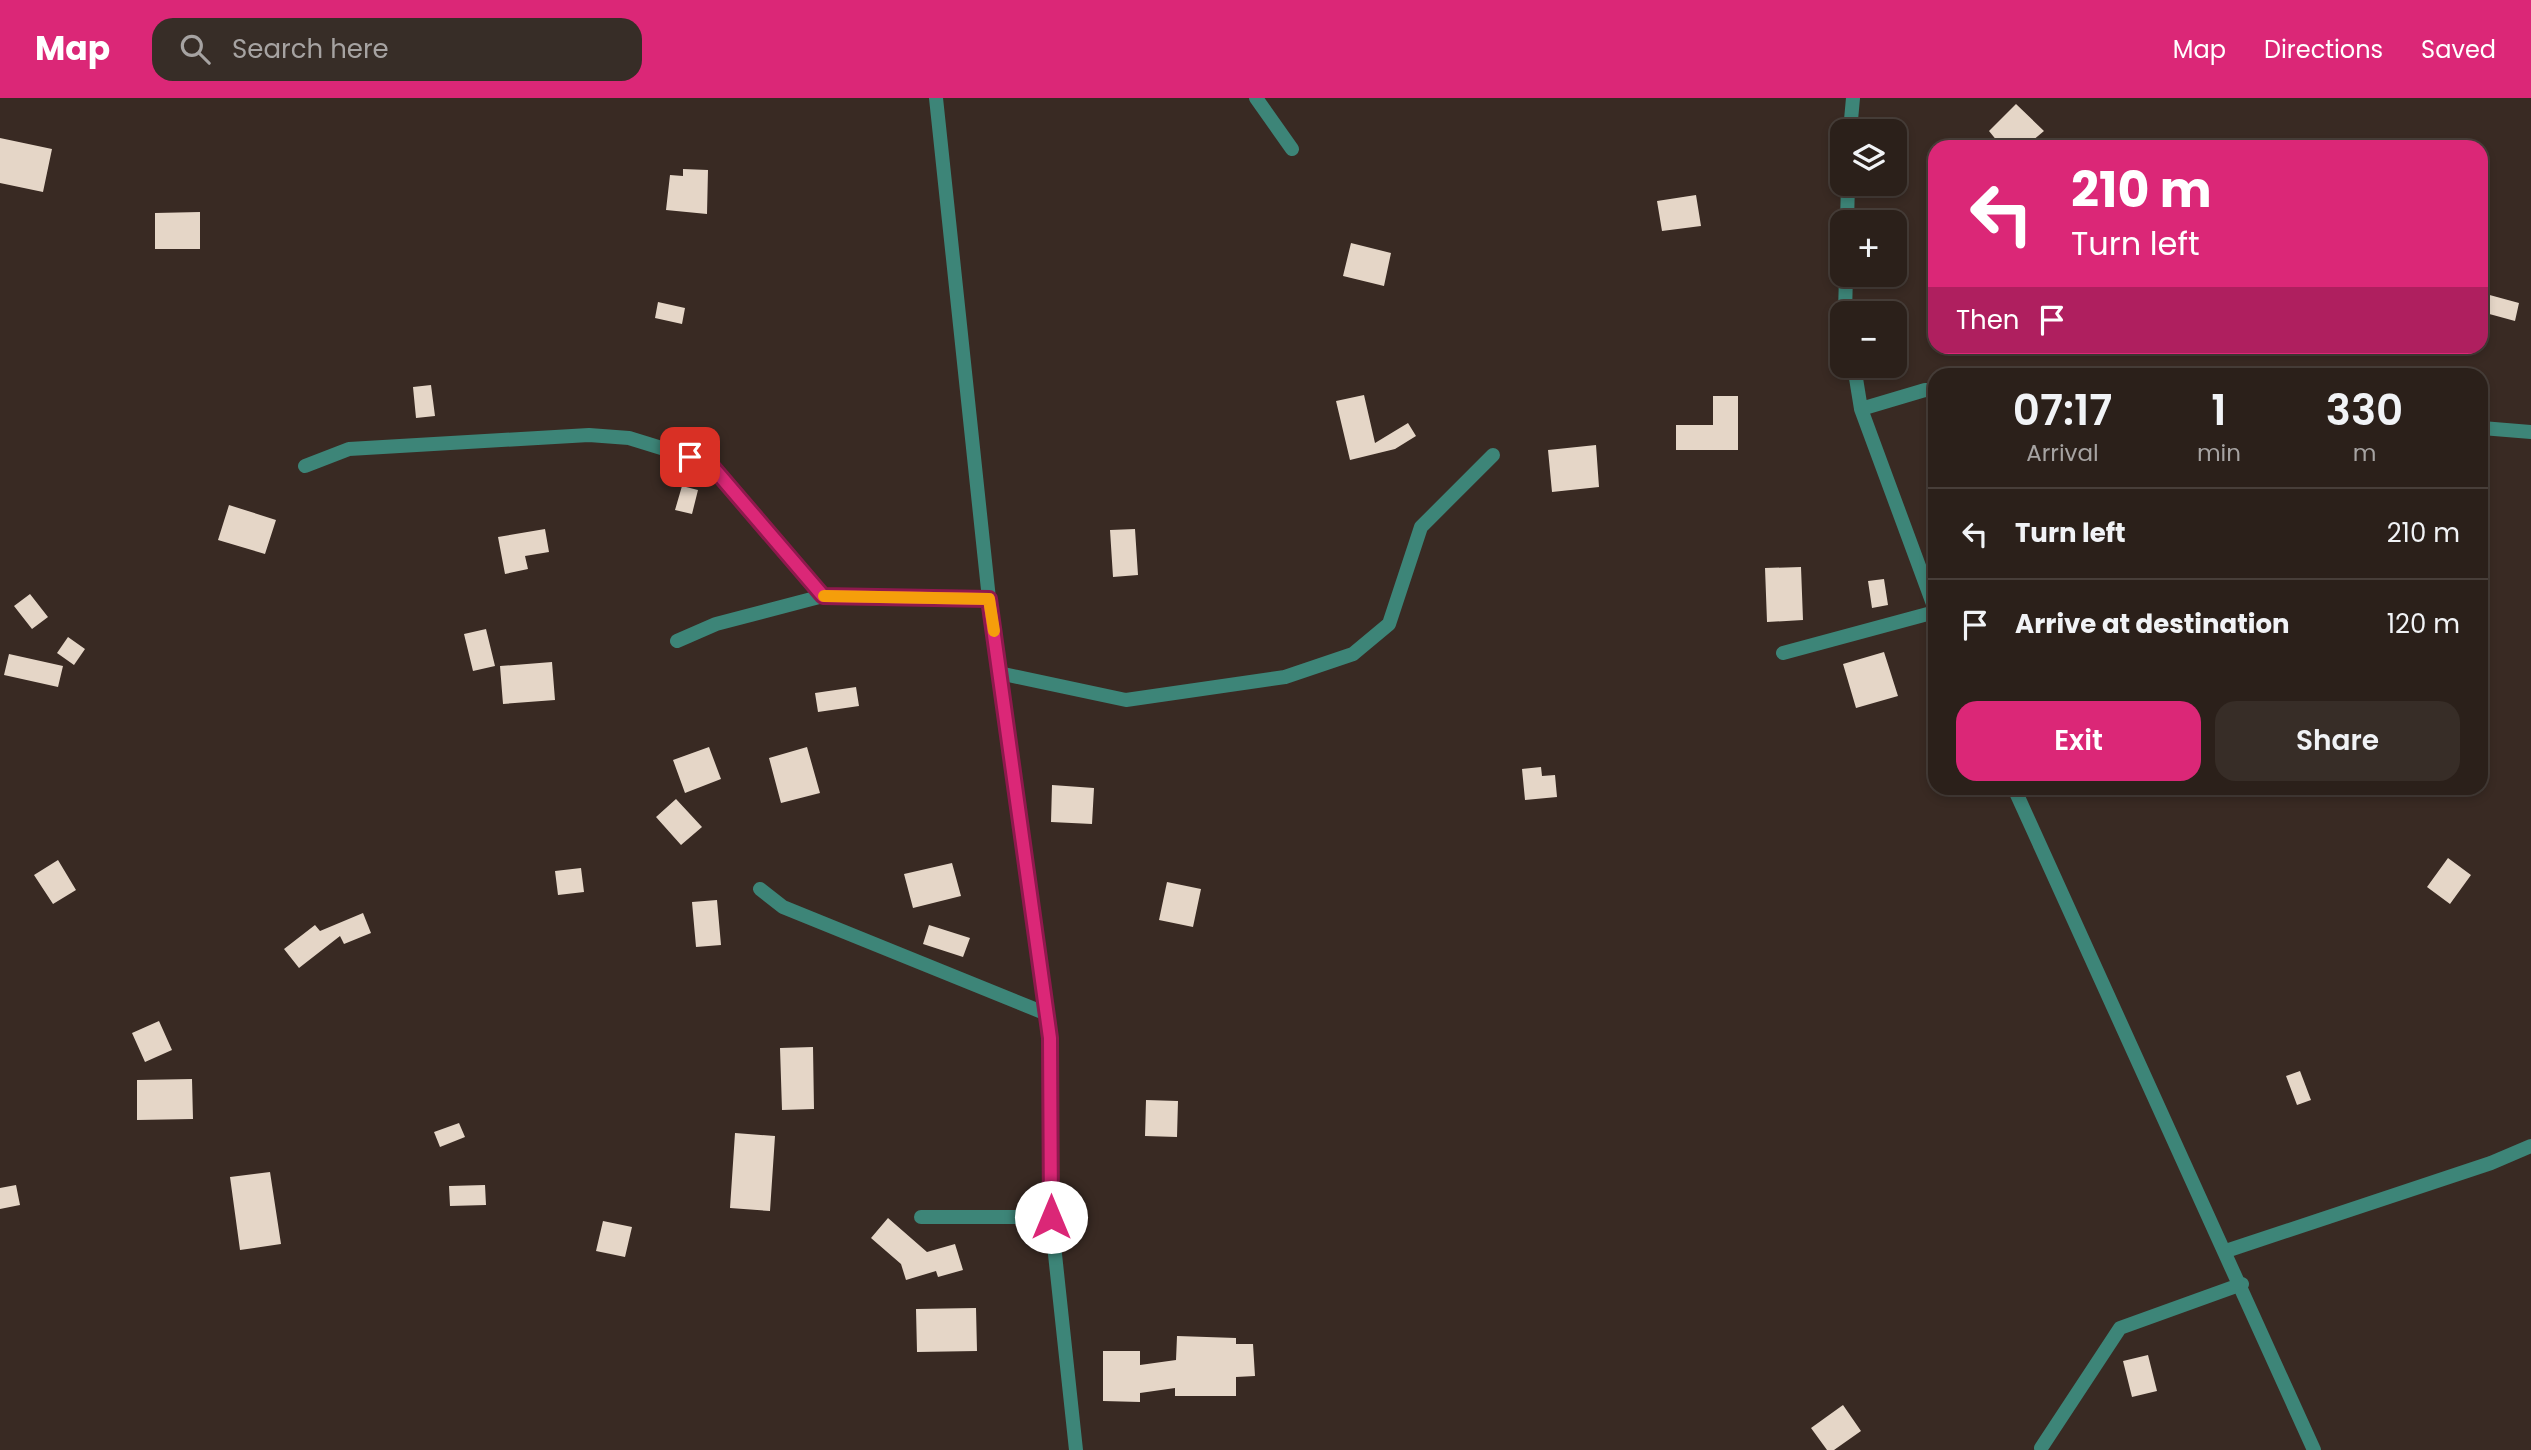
<!DOCTYPE html>
<html lang="en">
<head>
<meta charset="utf-8">
<style>
	body { margin:0; font-family:Poppins,sans-serif; background:#372d27; color:#f1f3f6; height:100vh; display:flex; flex-direction:column; font-size:26px; white-space:nowrap }
	* { box-sizing:border-box; margin:0 }
	p { font-size:23px; color:#a6a3a2 }
	.icon { flex:none; width:38px; height:38px; fill:none; stroke:currentColor; stroke-width:2; stroke-linecap:round; stroke-linejoin:round }
	.map { position:relative; flex:1; overflow:hidden }
	.sheet { position:absolute; left:1928px; top:270px; width:560px; height:427px; display:flex; flex-direction:column; background:#2b201a; border-radius:21px; box-shadow:0 4px 10px #0003,0 0 0 2px #473e39 }
	.sheet>* { flex:none }
	.guide { position:absolute; left:1928px; top:42px; width:560px; height:214px; border-radius:21px; box-shadow:0 4px 10px #0003,0 0 0 2px #473e39; background:#db2777; color:#fff; overflow:hidden }
	.controls { position:absolute; left:1830px; top:21px; display:grid; gap:14px }
	.controls a { display:grid; place-items:center; width:77px; height:77px; border-radius:14px; background:#2b201a; box-shadow:0 4px 10px #0003,0 0 0 2px #473e39; font-size:35px }
	.pin { position:absolute; display:grid; place-items:center; width:60px; height:60px; color:#fff; margin:-30px; border-radius:14px; box-shadow:0 4px 10px #0006 }
	.me { position:absolute; width:77px; margin:-38px; rotate:0deg; stroke-linejoin:round; filter:drop-shadow(0 0 5px #0008) }
	.turn { display:flex; align-items:center; gap:24px; height:147px; padding:0 28px; font-size:32px }
	.turn .icon { width:91px; height:91px; stroke-width:2.5 }
	.turn b { display:block; font-size:49px; line-height:60px }
	.then { display:flex; align-items:center; height:66px; padding:0 28px; background:#0003; gap:14px; font-size:26px }
	.eta { display:flex; justify-content:space-evenly; align-items:center; height:119px; text-align:center }
	.eta b { font-size:42px; font-weight:600; line-height:49px }
	.cta { display:flex; gap:14px; margin-top:auto; padding:14px 28px }
	.cta a { flex:1; height:80px; border-radius:21px; background:#db2777; color:#fff; font-size:28px; font-weight:600; line-height:80px; text-align:center }
	.cta a+a { background:#372d27; color:#f1f3f6 }
	ul { padding:0; list-style:none }
	li { display:flex; align-items:center; gap:21px; height:91px; padding:0 28px; border-top:2px solid #473e39 }
	li div { flex:1 }
	li b { display:block; font-size:26px }
	li em { font-style:normal }
	header { display:flex; align-items:center; gap:42px; box-sizing:border-box; height:98px; padding:0 35px; background:#db2777; color:#fff }
	header strong { font-size:33px }
	nav { display:flex; gap:38px; margin-inline-start:auto; font-size:24px }
	.search { width:490px; height:63px; background:#372d27; display:flex; align-items:center; gap:18px; box-sizing:border-box; padding:0 24px; border-radius:21px; color:#a6a3a2; font-size:26px }
	.map>svg:first-child { display:block }
</style>
</head>
<body>
<header>
<strong>Map</strong>
<div class="search"><svg class="icon" aria-label="search" viewBox="0 0 24 24"><circle cx="10" cy="10" r="6"/><path d="M15 15l6 6"/></svg>Search here</div>
<nav><a>Map</a><a>Directions</a><a>Saved</a></nav>
</header>
<div class="map">
<svg width="2531" height="1352" viewBox="0 0 2531 1352">
	<rect width="100%" height="100%" fill="#392a23"/>
	<path fill="#e5d6c7" d="M2016,6L2044,33L2025,49H2002L1989,33Z
		M0,40L52,51L43,94L0,85Z
		M683,71L708,72L707,116L666,112L670,77L683,78Z
		M1696,97L1701,128L1662,133L1657,103Z
		M200,114V151H155V115Z
		M1351,145L1391,155L1384,188L1343,178Z
		M2486,196L2519,205L2515,223L2482,214Z
		M658,204L685,210L682,226L655,220Z
		M431,287L435,318L416,320L413,289Z
		M1364,297L1375,345L1408,325L1416,338L1395,351L1350,362L1336,303Z
		M1713,298H1738V352H1676V327H1713Z
		M1596,347L1599,389L1552,394L1548,352Z
		M682,388L698,392L692,416L675,412Z
		M229,407L276,422L265,456L218,442Z
		M545,431L549,454L525,458L528,471L505,476L498,439Z
		M1135,431L1138,477L1113,479L1110,432Z
		M1801,469L1803,522L1767,524L1765,470Z
		M1884,481L1888,507L1872,510L1868,483Z
		M30,496L48,519L32,531L14,508Z
		M486,531L495,568L473,573L464,536Z
		M68,539L85,551L74,567L57,555Z
		M1884,554L1898,598L1856,610L1843,566Z
		M9,556L63,568L58,589L4,577Z
		M552,564L555,602L503,606L500,568Z
		M856,589L859,608L818,614L815,595Z
		M709,649L721,681L685,695L673,662Z
		M807,649L820,695L781,705L769,660Z
		M1541,669L1542,678L1555,677L1557,699L1525,702L1522,671Z
		M1052,687L1094,690L1092,726L1051,724Z
		M676,701L702,729L681,747L656,719Z
		M2448,760L2471,777L2450,806L2427,789Z
		M58,762L76,792L53,806L34,777Z
		M952,765L961,798L913,810L904,776Z
		M581,770L584,794L558,797L555,773Z
		M1167,784L1201,791L1193,829L1159,822Z
		M717,802L721,847L696,849L692,804Z
		M363,815L371,835L344,846L340,838L299,870L284,851L315,827L320,833Z
		M929,827L970,840L963,859L923,846Z
		M159,923L172,952L145,964L132,935Z
		M813,949L814,1011L782,1012L780,950Z
		M2300,973L2311,1002L2297,1007L2286,978Z
		M192,981L193,1021L137,1022V982Z
		M1146,1002L1178,1003L1177,1039L1145,1038Z
		M459,1025L465,1039L440,1049L434,1034Z
		M735,1035L775,1038L770,1113L730,1110Z
		M270,1074L281,1146L240,1152L230,1079Z
		M16,1087L20,1107L0,1111V1090Z
		M485,1087L486,1107L450,1108L449,1088Z
		M888,1120L927,1154L955,1146L963,1172L938,1179L936,1173L906,1182L901,1166L871,1140Z
		M603,1123L632,1129L625,1159L596,1153Z
		M976,1210L977,1253L917,1254L916,1211Z
		M1177,1238L1236,1240V1246H1253L1255,1278L1236,1279V1298H1175V1290L1140,1295V1304L1103,1303V1253H1140V1267L1176,1262Z
		M2148,1257L2157,1293L2132,1299L2123,1263Z
		M1843,1307L1861,1333L1834,1352H1827L1811,1330Z"/>
	<g fill="none" stroke-linecap="round" stroke-linejoin="round">
		<path stroke="#3d8578" stroke-width="14" d="M936,0L989,501L1050,940L1051,1119L1076,1352
			M1256,0L1292,51
			M1850,33L1853,0
			M1847,124L1848,86
			M1845,215L1846,177
			M1854,268L1861,311L1936,514
			M1861,311L1925,292L1936,293
			M2482,330L2531,334
			M305,368L349,351L589,337L629,340L710,365L823,498
			M677,543L716,526L823,498L989,501
			M1783,555L1935,514
			M999,575L1126,602L1285,579L1353,556L1389,526L1421,429L1493,357
			M2014,690L2314,1352
			M760,791L783,809L1047,916
			M921,1119H1051
			M2226,1153L2491,1065L2531,1048
			M2041,1350L2120,1230L2242,1186"/>
	</g>
	<g fill="none" stroke-linecap="round" stroke-linejoin="round">
		<defs>
			<path id="route" d="M690,359L710,366L823,498L989,501L1050,940L1051,1119"/>
		</defs>
		<use href="#route" stroke="#8e194d" stroke-width="18"/>
		<use href="#route" stroke="#db2777" stroke-width="12"/>
		<path stroke="#f59e0b" stroke-width="12" d="M824,498L989,501L994,533"/>
	</g>
</svg>
<div class="controls">
<a><svg class="icon" aria-label="layers" viewBox="0 0 24 24"><path d="M12 4l9 5-9 5-9-5zM3 14l9 5 9-5"/></svg></a>
<a>+</a>
<a>−</a>
</div>
<div class="pin" style="left:690px;top:359px;background:#d93025"><svg class="icon" aria-label="arrive" viewBox="0 0 24 24"><path d="M6 21V4h12l-3 4 3 4H6"/></svg></div>
<svg class="me" style="left:1051px;top:1119px" viewBox="-20 -20 40 40"><circle r="19" fill="#fff"/><path d="M0-13L10 11 0 6-10 11z" fill="#db2777"/></svg>
<div class="guide">
<div class="turn"><svg class="icon" aria-label="left" viewBox="0 0 24 24"><path d="M17 20v-9H6M10 6l-5 5 5 5"/></svg><div><b>210 m</b>Turn left</div></div>
<div class="then">Then<svg class="icon" aria-label="arrive" viewBox="0 0 24 24"><path d="M6 21V4h12l-3 4 3 4H6"/></svg></div>
</div>
<section class="sheet">
<div class="eta">
<div><b>07:17</b><p>Arrival</p></div>
<div><b>1</b><p>min</p></div>
<div><b>330</b><p>m</p></div>
</div>
<ul>
<li><svg class="icon" aria-label="left" viewBox="0 0 24 24"><path d="M17 20v-9H6M10 6l-5 5 5 5"/></svg><div><b>Turn left</b></div><em>210 m</em></li>
<li><svg class="icon" aria-label="arrive" viewBox="0 0 24 24"><path d="M6 21V4h12l-3 4 3 4H6"/></svg><div><b>Arrive at destination</b></div><em>120 m</em></li>
</ul>
<div class="cta"><a>Exit</a><a>Share</a></div>
</section>
</div>
</body>
</html>
